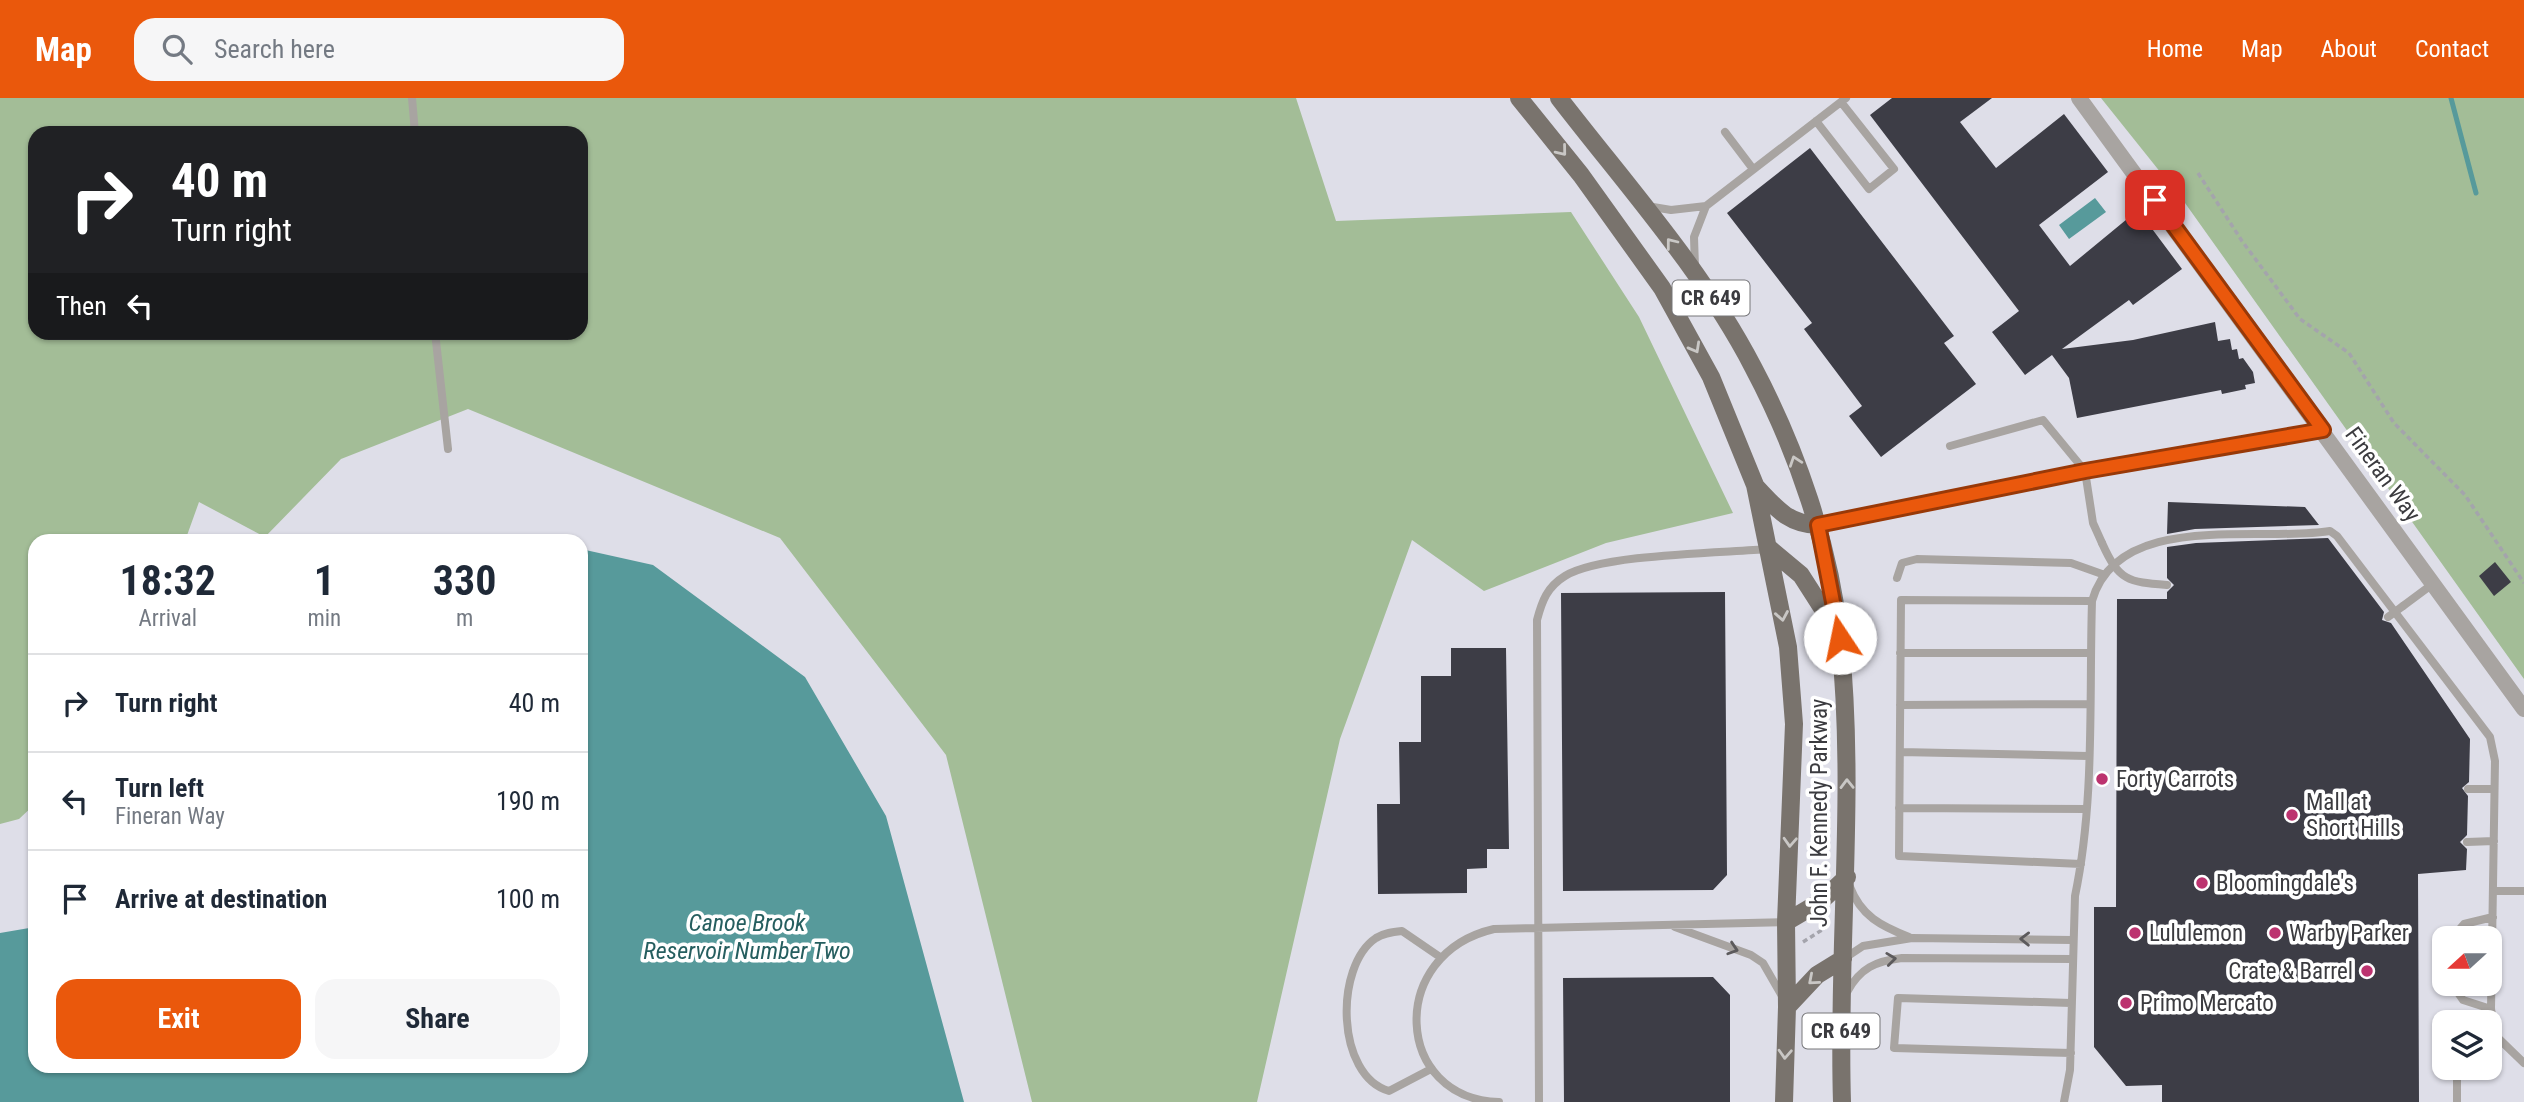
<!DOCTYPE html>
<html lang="en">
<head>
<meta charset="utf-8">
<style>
	body { margin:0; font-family:"Roboto Condensed",sans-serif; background:#f6f6f7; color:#1f2937; height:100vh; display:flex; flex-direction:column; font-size:26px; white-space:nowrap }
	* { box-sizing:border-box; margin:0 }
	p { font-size:23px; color:#747a83 }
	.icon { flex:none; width:38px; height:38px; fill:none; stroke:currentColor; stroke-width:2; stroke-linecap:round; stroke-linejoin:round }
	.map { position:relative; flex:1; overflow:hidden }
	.side { position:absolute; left:28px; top:436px; width:560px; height:539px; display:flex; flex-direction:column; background:#fff; border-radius:21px; box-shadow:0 2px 5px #0004 }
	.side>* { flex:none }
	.guide { position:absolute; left:28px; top:28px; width:560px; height:214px; border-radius:21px; box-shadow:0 2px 5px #0004; background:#202124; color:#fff; overflow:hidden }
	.needle { width:46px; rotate:249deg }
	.controls { position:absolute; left:2432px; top:828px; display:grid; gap:14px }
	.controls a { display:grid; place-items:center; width:70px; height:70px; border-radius:14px; background:#fff; box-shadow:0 2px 5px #0004; font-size:35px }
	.pin { position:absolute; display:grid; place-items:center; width:60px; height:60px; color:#fff; margin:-30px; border-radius:14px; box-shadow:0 4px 10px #0006 }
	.me { position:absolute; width:77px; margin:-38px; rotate:349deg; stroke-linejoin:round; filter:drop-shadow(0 0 5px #0008) }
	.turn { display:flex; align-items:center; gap:24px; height:147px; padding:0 28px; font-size:32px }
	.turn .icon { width:91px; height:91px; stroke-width:2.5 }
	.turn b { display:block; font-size:49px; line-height:60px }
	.then { display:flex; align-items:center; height:66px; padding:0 28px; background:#0003; gap:14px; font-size:26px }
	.eta { display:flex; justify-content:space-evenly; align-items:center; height:119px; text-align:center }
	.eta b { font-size:42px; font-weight:700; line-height:49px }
	.cta { display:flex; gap:14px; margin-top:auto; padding:14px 28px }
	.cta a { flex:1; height:80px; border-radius:21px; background:#ea580c; color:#fff; font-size:28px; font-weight:700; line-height:80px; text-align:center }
	.cta a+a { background:#f6f6f7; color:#1f2937 }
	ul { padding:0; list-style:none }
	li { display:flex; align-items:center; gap:21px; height:98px; padding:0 28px; border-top:2px solid #e0e1e3 }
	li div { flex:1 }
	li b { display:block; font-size:26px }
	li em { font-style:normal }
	header { display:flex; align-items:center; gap:42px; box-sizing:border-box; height:98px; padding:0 35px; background:#ea580c; color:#fff }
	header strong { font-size:33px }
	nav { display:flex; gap:38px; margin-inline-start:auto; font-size:24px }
	.search { width:490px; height:63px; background:#f6f6f7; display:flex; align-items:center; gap:18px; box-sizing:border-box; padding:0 24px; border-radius:21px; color:#747a83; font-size:26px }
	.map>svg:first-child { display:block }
</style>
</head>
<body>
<header>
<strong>Map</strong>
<div class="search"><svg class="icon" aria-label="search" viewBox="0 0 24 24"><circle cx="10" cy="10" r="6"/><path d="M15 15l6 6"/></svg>Search here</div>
<nav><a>Home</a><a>Map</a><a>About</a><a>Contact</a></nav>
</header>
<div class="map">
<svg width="2524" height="1004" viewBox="0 0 2524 1004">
	<rect width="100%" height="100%" fill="#dedee8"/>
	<path fill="#a3bd97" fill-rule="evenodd" d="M0,0H1296L1336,123L1571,114L1639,219L1733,415L1606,445L1484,493L1412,442L1340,641L1257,1004H1032L946,657L780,440L468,311L341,361L265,439L199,404L185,443H35V706L19,721L0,726ZM35,35H581V234H35Z
		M2101,0H2524V581L2185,105Z"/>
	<path fill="#579a9b" d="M2095,100L2106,114L2069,141L2059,127Z
		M581,451L653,467L805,579L886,718L964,1004H0V835L35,829V968H581Z"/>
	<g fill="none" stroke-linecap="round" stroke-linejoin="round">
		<path stroke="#579a9b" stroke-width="5" d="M2451,0L2476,95"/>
	</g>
	<path fill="#3d3d46" d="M1892,0H1992L1960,24L1996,70L2064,16L2108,74L2039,127L2070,168L2138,112L2182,171L2133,207L2129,202L2062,251L2133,242L2215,224L2218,243L2230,241L2232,252L2237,251L2239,261L2243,260L2253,274L2255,285L2245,287L2246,291L2222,296L2221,292L2077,320L2069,280L2052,257L2025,277L1992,234L2019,213L1870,17Z
		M1810,50L1954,238L1944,245L1976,286L1881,359L1849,318L1862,308L1804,231L1812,225L1727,115Z
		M2168,404L2305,409L2319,427L2195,431L2167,436Z
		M2328,440L2384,514L2382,522L2391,525L2470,641L2469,684L2462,690L2468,698L2467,737L2460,744L2467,751L2466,772L2418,776L2419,1004H2162V987L2126,988L2094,949V809H2116L2117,501H2167V494L2174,487L2167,480V449L2196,445Z
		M2495,464L2511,484L2494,498L2479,478Z
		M1725,494L1727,777L1713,792L1563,793L1561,495Z
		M1451,550H1506L1509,751H1487V770L1467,771V795L1378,796L1377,706H1400L1399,644H1421V578H1451Z
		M1713,879L1730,897V1004H1564L1563,880Z"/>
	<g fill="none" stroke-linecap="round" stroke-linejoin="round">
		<path stroke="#a4a4ac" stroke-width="3.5" stroke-dasharray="5 3.5" stroke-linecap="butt" d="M2198,75L2242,143L2300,221L2349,255L2394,325L2465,397L2524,485
			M1803,844L1825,830"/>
		<path stroke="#a8a4a1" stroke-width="8" d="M412,0L415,35
			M1816,23L1869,91L1894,71L1841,4
			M1725,34L1753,71
			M1647,108L1671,112L1706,108
			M1695,169L1694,139L1706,108L1846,0
			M435,234L448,351
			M1950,348L2043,322L2085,373L2093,425L2102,445
			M1897,480L1902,465L1917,461L2071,465L2102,476
			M2092,503C2118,411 2261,445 2330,433L2337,438L2490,639L2495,663L2491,911L2496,938L2524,965
			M2403,508L2434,485
			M1900,555H2090
			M1900,607L2089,606
			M1900,654L2088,658
			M2468,691H2494
			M1899,710L2086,711
			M2467,744L2494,743
			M1850,789C1861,818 1881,828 1909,839
			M2493,793H2524
			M1675,829L1751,857L1763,865L1782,898
			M2452,840L2464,826L2493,819
			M1845,860L1863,848L1912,840L2072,842
			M2452,886L2463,902L2491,911
			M1847,894C1860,870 1876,863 1902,860L2072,861
			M2071,955L1894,950L1898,900L2071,905
			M1431,971L1389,993C1336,978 1334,868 1376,840C1384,835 1393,834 1402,833L1440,859
			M1499,1004C1394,1001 1386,856 1494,831L1786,824
			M1539,1004L1537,522C1542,503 1547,489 1565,478C1601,456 1721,455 1768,451
			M2064,1004L2070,972L2075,798C2095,703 2089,601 2092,503L1901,502L1899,758L2081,766
			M2457,1004V973L2461,970"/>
		<path stroke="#a8a4a1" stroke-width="16" d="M2079,0L2524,611
			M1818,427L2085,373L2323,332"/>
		<path stroke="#79736d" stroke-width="18" d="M1519,0L1581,77L1662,190L1711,279L1755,387L1788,549L1794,626L1786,824L1787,909L1784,1004
			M1559,0C1626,87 1702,171 1753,269C1797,352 1830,448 1840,542C1856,696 1837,850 1842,1004
			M1757,390C1776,410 1788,426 1818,427
			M1770,451L1801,477L1833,527
			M1786,824L1820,804L1847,779
			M1787,909L1817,877L1843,861"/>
		<path stroke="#a8a4a1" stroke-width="8" d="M2102,445C2119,483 2128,484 2167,487
			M2388,519L2403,508"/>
	</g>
	<defs><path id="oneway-chevron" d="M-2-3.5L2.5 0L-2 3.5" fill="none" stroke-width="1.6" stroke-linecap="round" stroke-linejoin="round" transform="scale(1.75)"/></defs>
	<g stroke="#c9c7c5">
		<use href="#oneway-chevron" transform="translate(1562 53) rotate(51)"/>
		<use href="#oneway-chevron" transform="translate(1671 145) rotate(-128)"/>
		<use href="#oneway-chevron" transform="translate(1695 250) rotate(61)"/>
		<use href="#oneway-chevron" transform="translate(1795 363) rotate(-109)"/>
		<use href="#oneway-chevron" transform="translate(1782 518) rotate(80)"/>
		<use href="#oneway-chevron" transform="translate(1847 686) rotate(-91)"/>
		<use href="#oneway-chevron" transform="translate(1790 744) rotate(93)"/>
		<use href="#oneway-chevron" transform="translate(1813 882) rotate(139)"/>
		<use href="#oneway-chevron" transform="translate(1785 956) rotate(93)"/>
	</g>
	<g stroke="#5c5a5c">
		<use href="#oneway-chevron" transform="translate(2025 841) rotate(-179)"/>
		<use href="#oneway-chevron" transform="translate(1733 851) rotate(18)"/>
		<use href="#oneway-chevron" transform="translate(1891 861) rotate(-7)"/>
	</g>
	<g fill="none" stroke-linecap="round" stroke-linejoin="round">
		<defs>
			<path id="route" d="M1840,540L1818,427L2085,373L2323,332L2155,102"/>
		</defs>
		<use href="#route" stroke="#983908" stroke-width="18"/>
		<use href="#route" stroke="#ea580c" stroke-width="12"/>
	</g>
	<g fill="#bc336f" stroke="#fff" stroke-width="2.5">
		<circle cx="2102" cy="681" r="7"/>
		<circle cx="2292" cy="717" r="7"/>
		<circle cx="2202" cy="785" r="7"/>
		<circle cx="2135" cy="835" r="7"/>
		<circle cx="2275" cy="835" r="7"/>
		<circle cx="2367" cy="873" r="7"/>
		<circle cx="2126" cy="905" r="7"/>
	</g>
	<g text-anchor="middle" stroke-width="7" stroke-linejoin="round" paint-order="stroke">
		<g fill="#fff" stroke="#767679" stroke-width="2">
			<rect x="1672.5" y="182.5" width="77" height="35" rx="5"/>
			<rect x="1802.5" y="915.5" width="77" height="35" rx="5"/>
		</g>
		<g font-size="21" font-weight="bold" fill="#3b3b3f">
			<text x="1711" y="207">CR 649</text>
			<text x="1841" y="940">CR 649</text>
		</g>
		<g font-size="23" fill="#3b3b3f" stroke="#fff">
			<text transform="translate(2383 376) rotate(54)" y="8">Fineran Way</text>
			<text transform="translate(1819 715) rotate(-90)" y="8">John F. Kennedy Parkway</text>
		</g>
		<g font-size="23" fill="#3b3b3f" stroke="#fff" text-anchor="start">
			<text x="2116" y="689">Forty Carrots</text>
			<text x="2306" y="712">Mall at<tspan x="2306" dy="26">Short Hills</tspan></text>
			<text x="2216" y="793">Bloomingdale's</text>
			<text x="2149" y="843">Lululemon</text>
			<text x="2289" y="843">Warby Parker</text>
			<text x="2353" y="881" text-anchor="end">Crate &amp; Barrel</text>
			<text x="2140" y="913">Primo Mercato</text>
		</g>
		<g font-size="24" font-style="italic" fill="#255e5f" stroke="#fff">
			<text x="747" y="833">Canoe Brook<tspan x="747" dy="28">Reservoir Number Two</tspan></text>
		</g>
	</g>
</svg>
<div class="controls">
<a><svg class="needle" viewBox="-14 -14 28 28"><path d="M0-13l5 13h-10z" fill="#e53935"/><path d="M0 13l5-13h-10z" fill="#747a83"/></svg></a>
<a><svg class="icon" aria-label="layers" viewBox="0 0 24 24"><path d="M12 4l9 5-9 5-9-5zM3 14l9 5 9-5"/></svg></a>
</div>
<div class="pin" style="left:2155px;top:102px;background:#d93025"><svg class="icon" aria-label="arrive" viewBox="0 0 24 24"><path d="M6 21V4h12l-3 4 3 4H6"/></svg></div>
<svg class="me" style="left:1840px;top:540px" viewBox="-20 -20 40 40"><circle r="19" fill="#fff"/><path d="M0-13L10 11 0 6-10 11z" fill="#ea580c"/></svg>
<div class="guide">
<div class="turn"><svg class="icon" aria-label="right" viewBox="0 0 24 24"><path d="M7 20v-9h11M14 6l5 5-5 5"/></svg><div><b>40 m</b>Turn right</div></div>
<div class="then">Then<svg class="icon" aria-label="left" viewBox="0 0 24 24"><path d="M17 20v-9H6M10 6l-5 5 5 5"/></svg></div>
</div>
<section class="side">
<div class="eta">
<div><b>18:32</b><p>Arrival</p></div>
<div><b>1</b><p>min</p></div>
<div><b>330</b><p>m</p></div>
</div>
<ul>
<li><svg class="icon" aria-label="right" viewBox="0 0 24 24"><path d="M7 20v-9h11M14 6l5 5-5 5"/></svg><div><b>Turn right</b></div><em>40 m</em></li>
<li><svg class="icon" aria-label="left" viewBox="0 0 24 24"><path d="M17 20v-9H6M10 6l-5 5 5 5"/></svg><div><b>Turn left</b><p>Fineran Way</p></div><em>190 m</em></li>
<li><svg class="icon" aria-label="arrive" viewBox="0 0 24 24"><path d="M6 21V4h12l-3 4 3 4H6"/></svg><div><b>Arrive at destination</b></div><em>100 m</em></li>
</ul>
<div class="cta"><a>Exit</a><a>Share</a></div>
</section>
</div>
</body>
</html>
